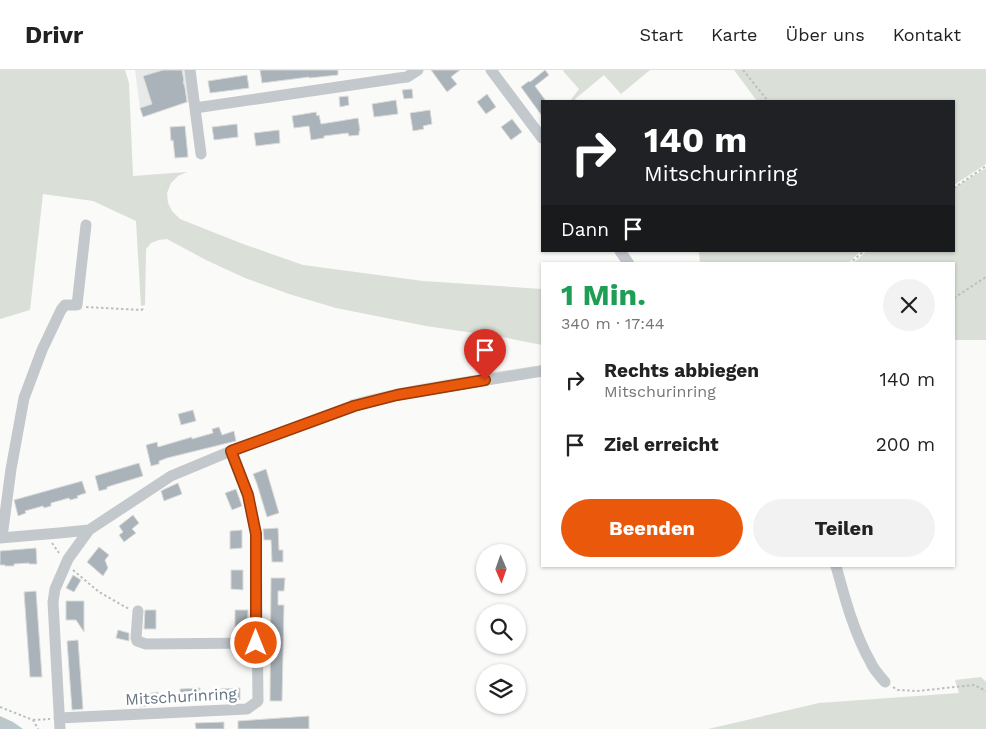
<!DOCTYPE html>
<html lang="de">
<head>
<meta charset="utf-8">
<style>
	body { margin:0; font-family:"Work Sans",sans-serif; background:#f2f2f2; color:#222; height:100vh; display:flex; flex-direction:column; font-size:19px; white-space:nowrap }
	* { box-sizing:border-box; margin:0 }
	p { font-size:16px; color:#767676 }
	.icon { flex:none; width:28px; height:28px; fill:none; stroke:currentColor; stroke-width:2; stroke-linecap:round; stroke-linejoin:round }
	.map { position:relative; flex:1; overflow:hidden }
	.panel { position:absolute; left:541px; top:192px; width:414px; height:305px; display:flex; flex-direction:column; background:#fff; border-radius:0px; box-shadow:0 1px 4px #0004 }
	.panel>* { flex:none }
	.top-card { position:absolute; left:541px; top:30px; width:414px; height:152px; border-radius:0px; box-shadow:0 1px 4px #0004; background:#202124; color:#fff; overflow:hidden }
	.needle { width:32px; rotate:178deg }
	.tools { position:absolute; left:476px; top:474px; display:grid; gap:10px }
	.tools a { display:grid; place-items:center; width:50px; height:50px; border-radius:50%; background:#fff; box-shadow:0 1px 4px #0004; font-size:25px }
	.pin { position:absolute; display:grid; place-items:center; width:42px; height:42px; color:#fff; margin:-51px -21px; border-radius:50% 50% 50% 0; rotate:-45deg; box-shadow:0 0 5px #0007 }
	.pin .icon { rotate:45deg }
	.me { position:absolute; width:55px; margin:-28px; rotate:0deg; stroke-linejoin:round; filter:drop-shadow(0 0 4px #0008) }
	.turn { display:flex; align-items:center; gap:18px; height:105px; padding:0 20px; font-size:22px }
	.turn .icon { width:65px; height:65px; stroke-width:2.5 }
	.turn b { display:block; font-size:35px; line-height:42px }
	.then { display:flex; align-items:center; height:48px; padding:0 20px; background:#0003; gap:10px; font-size:19px }
	.round { display:grid; place-items:center; flex:none; width:52px; height:52px; border-radius:26px; background:#f2f2f2 }
	.headline { display:flex; align-items:center; justify-content:space-between; height:85px; padding:0 20px }
	h1 { font-size:30px; font-weight:700; line-height:38px; color:#1e9e55 }
	.cta { display:flex; gap:10px; margin-top:auto; padding:10px 20px }
	.cta a { flex:1; height:58px; border-radius:30px; background:#ea580c; color:#fff; font-size:20px; font-weight:700; line-height:58px; text-align:center }
	.cta a+a { background:#f2f2f2; color:#222 }
	ul { padding:0; list-style:none }
	li { display:flex; align-items:center; gap:15px; height:65px; padding:0 20px }
	li div { flex:1 }
	li b { display:block; font-size:19px }
	li em { font-style:normal }
	header { display:flex; align-items:center; gap:30px; box-sizing:border-box; height:70px; padding:0 25px; background:#fff; border-bottom:1px solid #e0e0e0 }
	header strong { font-size:24px }
	nav { display:flex; gap:28px; margin-inline-start:auto; font-size:18px }
	.map>svg:first-child { display:block }
</style>
</head>
<body>
<header>
<strong>Drivr</strong>
<nav><a>Start</a><a>Karte</a><a>Über uns</a><a>Kontakt</a></nav>
</header>
<div class="map">
<svg width="986" height="659" viewBox="0 0 986 659">
	<rect width="100%" height="100%" fill="#fafaf8"/>
	<path fill="#e8e9e9" d="M135,0H185L191,31L143,47L140,38Z"/>
	<path fill="#dadfd7" d="M0,0H125L129,13L133,106L187,102L178,106L171,113L167,123L168,133L172,141L180,149L243,174L303,195L423,211L542,219V275L502,267L426,256L336,238L289,224L245,208L206,190L167,169L159,170L151,173L146,179L145,235L141,236L136,151L93,131L43,124L30,240L0,249Z
		M564,0H650L621,24L604,5L575,29L576,31H570L579,19L563,1Z
		M734,0H986V94L954,115V31H757Z
		M986,98V270H954V194H852L867,181H954V118Z
		M699,181H861L847,194H700Z
		M542,295V296L353,333L349,330C413,313 478,305 542,295Z
		M981,607L986,612V659H708L819,633L959,623L955,610Z"/>
	<path fill="#bbc7cb" d="M0,646L13,652L23,659H0Z"/>
	<path fill="#aab3b9" stroke="#dcdcda" d="M163,0H182L184,11H183L185,18L187,32L143,47L140,38L152,34L143,6Z
		M260,0H338V5L309,8V7L262,13Z
		M431,0H460L451,7L457,14L447,22Z
		M545,0L549,5L535,16L546,31H542V46L521,17L529,11L530,12Z
		M247,5L249,18L210,23L208,11Z
		M412,19L413,28L404,29L402,20Z
		M487,24L496,37L486,44L477,32Z
		M348,26L349,35L340,37L339,27Z
		M396,30L398,44L374,47L372,34Z
		M430,40L432,54L423,56L424,59L413,61L410,43Z
		M316,42L317,46L319,45L321,54L358,48L360,61H359V65L349,66L348,63L324,66V68L311,70L309,56L294,58L292,46Z
		M512,49L522,62L511,70L501,57Z
		M237,54L238,67L214,70L212,57Z
		M185,56L188,87L175,88L173,70L171,71L170,57Z
		M279,60L280,73L256,76L254,63Z
		M193,340L196,351L181,355L178,344Z
		M219,357L222,365L234,361L236,371L167,388L159,391V394L151,396L146,375L157,372L158,377L192,367V369L213,363L212,359Z
		M139,393L143,406L107,417V419L99,421L95,406Z
		M266,399L279,443L267,447L257,414L253,404Z
		M82,411L86,423L77,426L78,428L70,430L69,428L51,433V436L44,438L43,436L25,441L26,443L18,446L14,430Z
		M178,413L182,424L164,431L161,421L167,418Z
		M236,419L242,436L232,440L225,423Z
		M133,445L139,453L132,459L136,463L124,472L119,465L123,462L119,456Z
		M278,458L279,480H283V492H272L271,470H264L263,459Z
		M242,460V478L230,479V461Z
		M99,477L109,485L105,490L108,498L103,506L87,492Z
		M36,478L37,494H29V493L14,494V496H5V495H0V481Z
		M231,500H243V520L231,519Z
		M73,505L81,510L74,522L66,518Z
		M271,508H285L284,521H278V535H284L282,631H270Z
		M36,521L42,607H30L24,522Z
		M66,531H84V562L76,550H66Z
		M145,540H156V559H144Z
		M235,540H248L247,559H235Z
		M118,560L129,563V571L116,568Z
		M78,570L83,639L72,640L67,571Z
		M200,618V631H180V619Z
		M240,618V630L221,631L220,619Z
		M158,622L159,634L140,637L139,625Z
		M309,646V659H238V651Z
		M224,652V659H196L195,653Z"/>
	<g fill="none" stroke-linecap="round" stroke-linejoin="round">
		<path stroke="#bbbfc2" stroke-width="2" stroke-dasharray="2.5 2.5" stroke-linecap="butt" d="M743,0L768,31
			M954,118L986,96
			M849,194L864,181
			M954,228L986,207
			M86,237L141,240L145,238
			M52,473L59,483
			M73,500L99,522L129,539
			M893,617L898,620L917,621L974,615L986,621
			M0,637L33,650L38,659
			M33,650L50,649"/>
		<path stroke="#c3c8cc" stroke-width="11" d="M190,0L201,84
			M491,0L542,68
			M195,38L399,8L407,7L418,0
			M620,181L629,194
			M2,467L11,399L24,328L42,280L61,240L65,235H77L86,155
			M0,468L59,463L89,460
			M836,496C845,529 854,563 871,593C874,600 880,606 885,612
			M138,541L136,568L137,571L146,574L256,573
			M59,648L247,639L258,631L256,464L248,425L231,381
			M60,659L53,532L55,519L68,489L89,460L171,406L231,381L354,336L397,325L542,301"/>
	</g>
	<g fill="none" stroke-linecap="round" stroke-linejoin="round">
		<defs>
			<path id="route" d="M256,573V464L248,425L231,381L354,336L397,325L485,310"/>
		</defs>
		<use href="#route" stroke="#983908" stroke-width="12"/>
		<use href="#route" stroke="#ea580c" stroke-width="9"/>
	</g>
	<g text-anchor="middle" stroke-width="5" stroke-linejoin="round" paint-order="stroke">
		<g font-size="16" fill="#657683" stroke="#fff">
			<text transform="translate(181 626) rotate(-3)" y="6">Mitschurinring</text>
		</g>
	</g>
</svg>
<div class="tools">
<a><svg class="needle" viewBox="-14 -14 28 28"><path d="M0-13l5 13h-10z" fill="#e53935"/><path d="M0 13l5-13h-10z" fill="#767676"/></svg></a>
<a><svg class="icon" aria-label="search" viewBox="0 0 24 24"><circle cx="10" cy="10" r="6"/><path d="M15 15l6 6"/></svg></a>
<a><svg class="icon" aria-label="layers" viewBox="0 0 24 24"><path d="M12 4l9 5-9 5-9-5zM3 14l9 5 9-5"/></svg></a>
</div>
<div class="pin" style="left:485px;top:310px;background:#d93025"><svg class="icon" aria-label="arrive" viewBox="0 0 24 24"><path d="M6 21V4h12l-3 4 3 4H6"/></svg></div>
<svg class="me" style="left:256px;top:573px" viewBox="-20 -20 40 40"><circle r="17" fill="#ea580c" stroke="#fff" stroke-width="3"/><path d="M0-11L8 9 0 5-8 9z" fill="#fff"/></svg>
<div class="top-card">
<div class="turn"><svg class="icon" aria-label="right" viewBox="0 0 24 24"><path d="M7 20v-9h11M14 6l5 5-5 5"/></svg><div><b>140 m</b>Mitschurinring</div></div>
<div class="then">Dann<svg class="icon" aria-label="arrive" viewBox="0 0 24 24"><path d="M6 21V4h12l-3 4 3 4H6"/></svg></div>
</div>
<section class="panel">
<div class="headline"><div><h1>1 Min.</h1><p>340 m · 17:44</p></div><a class="round"><svg class="icon" aria-label="close" viewBox="0 0 24 24"><path d="M6 6l12 12M18 6L6 18"/></svg></a></div>
<ul>
<li><svg class="icon" aria-label="right" viewBox="0 0 24 24"><path d="M7 20v-9h11M14 6l5 5-5 5"/></svg><div><b>Rechts abbiegen</b><p>Mitschurinring</p></div><em>140 m</em></li>
<li><svg class="icon" aria-label="arrive" viewBox="0 0 24 24"><path d="M6 21V4h12l-3 4 3 4H6"/></svg><div><b>Ziel erreicht</b></div><em>200 m</em></li>
</ul>
<div class="cta"><a>Beenden</a><a>Teilen</a></div>
</section>
</div>
</body>
</html>
